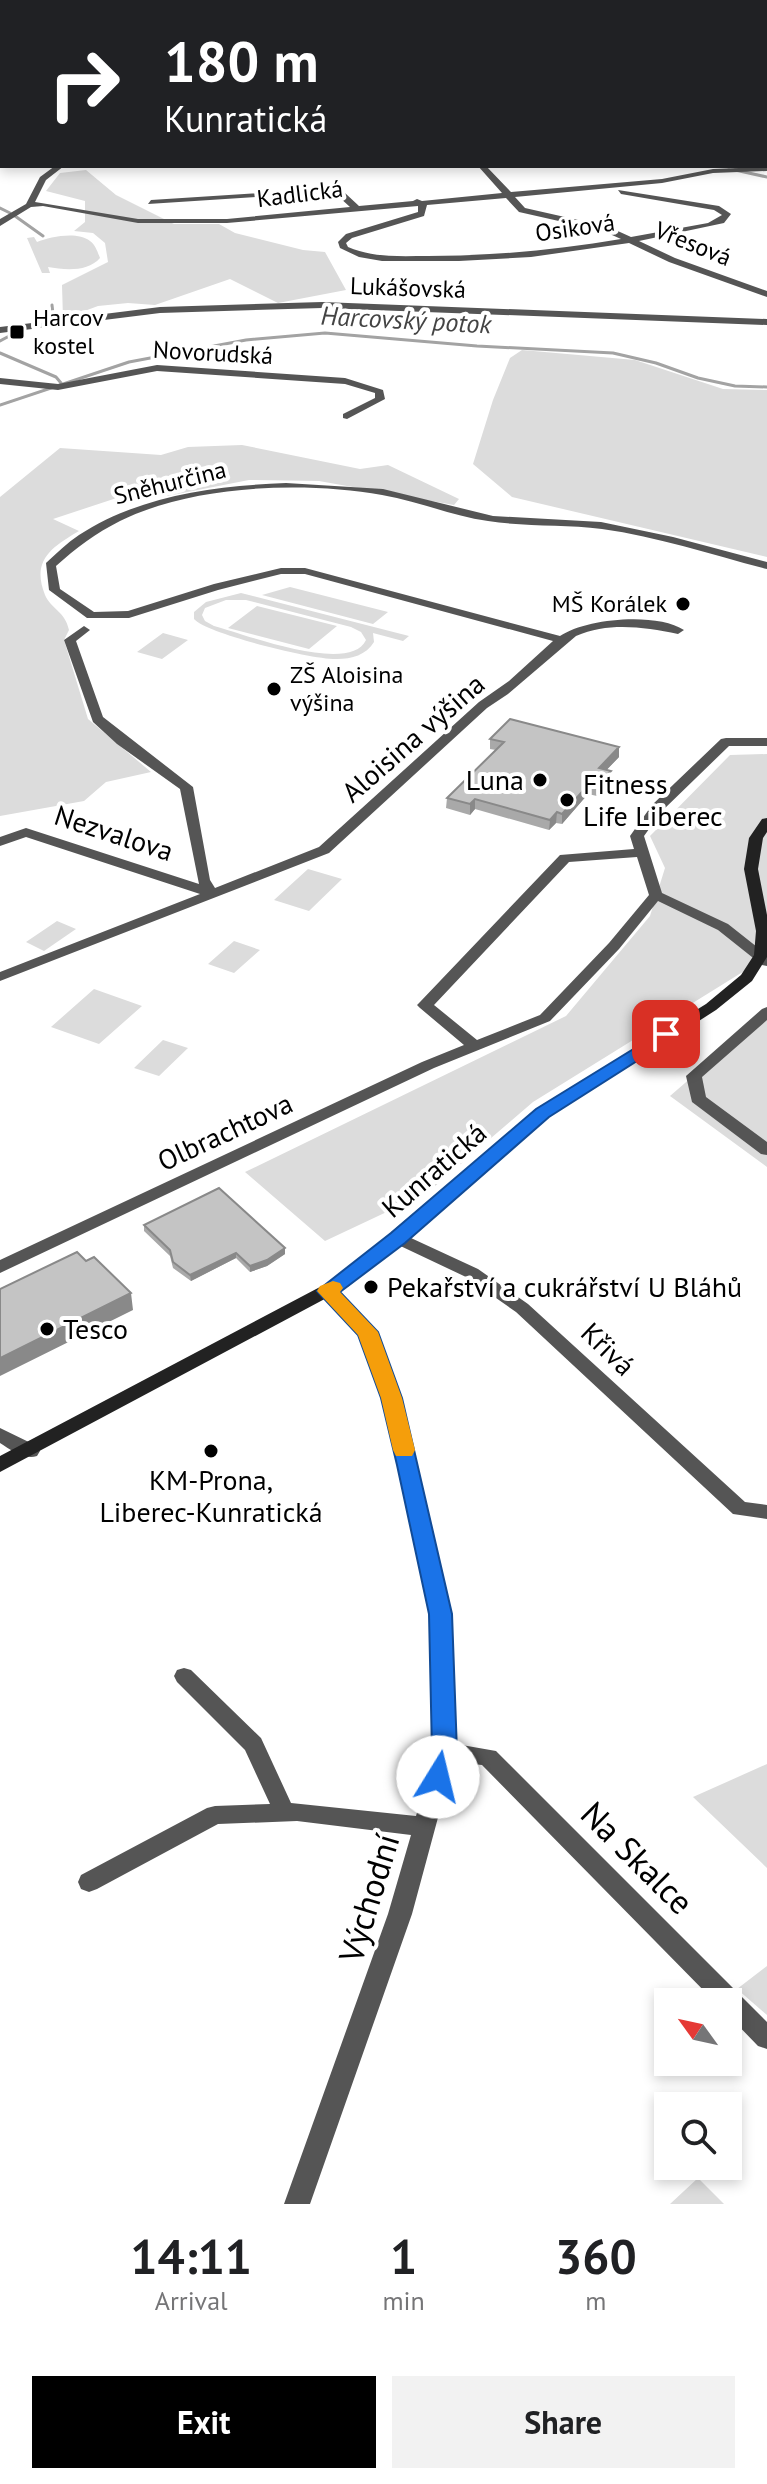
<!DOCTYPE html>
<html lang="en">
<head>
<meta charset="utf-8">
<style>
	body { margin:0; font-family:"PT Sans",sans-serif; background:#f2f2f2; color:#202124; height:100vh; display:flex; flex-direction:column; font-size:30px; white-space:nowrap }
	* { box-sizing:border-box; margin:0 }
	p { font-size:26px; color:#757577 }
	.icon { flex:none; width:44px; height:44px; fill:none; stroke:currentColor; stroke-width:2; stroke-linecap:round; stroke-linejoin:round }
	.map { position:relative; height:2204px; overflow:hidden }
	.sheet { display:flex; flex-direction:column; background:#fff; flex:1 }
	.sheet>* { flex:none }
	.banner { position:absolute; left:0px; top:0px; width:768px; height:168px; box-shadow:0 4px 12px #0003; background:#202124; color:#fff; overflow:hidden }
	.needle { width:52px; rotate:303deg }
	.fabs { position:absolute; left:654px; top:1988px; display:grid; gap:16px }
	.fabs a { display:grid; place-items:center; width:88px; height:88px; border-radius:0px; background:#fff; box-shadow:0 4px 12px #0003; font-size:40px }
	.pin { position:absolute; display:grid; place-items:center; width:68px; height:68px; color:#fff; margin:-34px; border-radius:16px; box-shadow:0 4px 12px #0006 }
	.me { position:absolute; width:88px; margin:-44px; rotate:9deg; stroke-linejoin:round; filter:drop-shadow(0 0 6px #0008) }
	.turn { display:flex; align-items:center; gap:28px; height:168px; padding:0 32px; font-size:36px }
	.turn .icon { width:104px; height:104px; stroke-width:2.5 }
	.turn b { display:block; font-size:56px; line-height:68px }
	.eta { display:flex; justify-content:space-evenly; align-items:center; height:136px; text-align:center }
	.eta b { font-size:48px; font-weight:700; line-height:56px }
	.button { display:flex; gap:16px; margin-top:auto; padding:16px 32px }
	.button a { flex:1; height:92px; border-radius:0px; background:#000; color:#fff; font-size:32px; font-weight:700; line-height:92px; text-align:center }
	.button a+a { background:#f2f2f2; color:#202124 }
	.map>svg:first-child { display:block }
</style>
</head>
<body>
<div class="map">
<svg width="767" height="2204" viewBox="0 0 767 2204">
	<rect width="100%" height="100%" fill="#fff"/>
	<path fill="#dcdcdc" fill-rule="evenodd" d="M175,0H767V70L766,2Z
		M86,170L116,195L174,224H219L235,233L303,250L325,252L346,290L278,303L230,279L155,305L128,303L98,306L63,319L62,285L108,262L105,243L93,233L74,231L85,222V201L46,191L60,173Z
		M34,237L37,242C50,237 77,231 90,241C95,244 98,253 100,258C88,272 65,270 48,267L50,273H42L27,238Z
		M522,350L635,360L723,389L767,390V557L512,497L473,464L493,400L510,358Z
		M242,445L360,469L388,465L459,499L454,505L319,481L249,480L167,496L156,485L53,519L79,531C52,547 31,560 45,595C51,609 65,611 69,630L64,640L88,719L151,772L106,782L84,801L0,816V497L60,448L161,455L188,447Z
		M290,587L388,612L373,624L262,595Z
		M241,593L409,636L403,641L373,633L374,642C366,655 352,659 337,659C314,660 207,634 194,619V612L206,602ZM226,600H246L351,627L361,632L366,640C350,675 244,634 214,626L205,621L202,615L205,608Z
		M257,606L337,626L309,649L228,628Z
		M163,633L188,640L162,659L137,652Z
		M767,754V957L533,1102L427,1193L325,1241L245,1172L566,1016L650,916L665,868L650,836L730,755Z
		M308,869L342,879L309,911L274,900Z
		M57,921L76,929L44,951L26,942Z
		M234,941L260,950L234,973L208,964Z
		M94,989L142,1006L99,1044L51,1027Z
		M767,1012V1167L670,1096Z
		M163,1040L188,1048L159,1076L134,1068Z
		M767,1764V1868L693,1797Z
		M767,1966V2015L737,1989Z
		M698,2178L724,2204H670Z"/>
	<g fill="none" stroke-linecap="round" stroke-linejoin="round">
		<path stroke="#a3a3a3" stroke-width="3" d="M726,166L729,167
			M735,170L767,177
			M0,208L10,213
			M15,216L43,236
			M35,322L53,314L52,305
			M0,341L13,334
			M0,353L56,377L61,383
			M0,405L129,362L246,340L325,333L477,346L613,353L656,363L698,378L735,386L767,387"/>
		<path fill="#555" fill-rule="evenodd" d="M9,0H15L16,2H10Z
			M2,18V23L0,24V19Z
			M55,166H64L46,180L35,202L138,219H227L350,207L339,197L320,193L148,204L151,200L320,189L345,193L359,206L413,201L417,199L422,201L502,193L478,166H486L511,192L662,179L713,169L767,167V171L713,173L662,183L515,197L525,208L609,227L631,237L708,223L722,215L714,210L621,194L618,190L719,206L731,214L724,223L639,241L675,258L767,291V297L669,262L629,243L531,257L459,261H382L359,257L340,248L338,242L346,234L418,212V206L227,223H138L43,206L31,207L0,226V219L26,204L40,177ZM506,198L519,212L603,231L621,239C557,250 493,256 428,256C400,256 373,258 348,247L346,243L352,238L424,216L427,205Z
			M322,302L767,319V325L322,308L160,313L0,333V327L160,307Z
			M157,365L345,378L383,390L385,399L347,419L343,418V414L375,398V393L345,384L157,371L58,390L0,384V378L58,384Z
			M286,483L383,489L493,516L601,522L673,537L767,562V569C712,555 659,537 602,529C564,524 526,527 488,521C452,516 418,501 382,495C303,481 193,485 120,521C96,533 76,548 56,566L60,589L94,612L128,611L214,584L281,568H305L560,636C586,618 657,612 684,630L678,634C643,627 609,622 576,636L508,694L487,708L329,853L0,981V972L200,894L26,837L0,846V837L26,828L199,884L180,789L117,744L93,722L64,640L84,626L90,630L76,641L103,717L193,787L210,880L215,888L319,847L479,702L509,681L553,641L305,574H281L218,590L129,618H87L49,590L46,563C57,553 67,543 79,535C141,495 214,486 286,483Z
			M726,738H767V746H729L662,811L644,836L662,893L728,924L767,955V966L762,965L718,930L658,901L619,949L550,1021L434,1068L0,1273V1260L422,1062L464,1045L420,1008L417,1005L420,1002L560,855L634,849L630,836L652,805L721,739ZM637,857L649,895L609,943L540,1015L477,1040L434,1005L569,862Z
			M767,1007V1020L702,1077L706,1097L767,1142V1155L761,1154L692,1102L686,1076L762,1009Z
			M398,1232L478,1269L528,1304L745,1502L767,1505V1519L733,1514L516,1312L466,1277L392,1242L389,1238L392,1234Z
			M327,1285L333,1287L373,1328L400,1398L451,1614L456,1744L496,1751L767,2022V2049L758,2046L728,2015V2002H715L482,1765L453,1762L412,1914L310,2204H284L388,1914L411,1835L297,1821L218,1824L97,1889L89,1892L81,1889L78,1882L81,1875L207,1808L215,1806L270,1804L245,1750L177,1682L174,1676L177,1670L184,1668L191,1670L261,1738L291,1803L416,1816L434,1752L431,1614L382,1398L359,1335L318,1291L321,1287Z
			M0,1428L37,1446L40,1451L37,1456C24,1460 11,1450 0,1443Z"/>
		<path fill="#222" fill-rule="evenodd" d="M767,818V832L763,838L758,869L767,915V957L752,981L716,1010L549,1117L349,1286L0,1472V1456L337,1278L537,1109L706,1004L741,975L754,955L756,931L744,869L749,838L762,819Z"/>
	</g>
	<path fill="#a9a9a9" d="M490,739L619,757L606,770L611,781L597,796L588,794L562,824L556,823L549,830L475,809L470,815L446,808L447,798L496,750L490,749Z
		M144,1225L285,1254L267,1266L250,1272L236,1258L191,1281L173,1268L170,1256L144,1231Z"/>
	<path fill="#898989" d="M619,747V757L599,778V768Z
		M611,771V781L597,796V786Z
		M589,784L588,794L562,824V814Z
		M475,799V809L470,815V804Z
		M557,812L556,823L549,830L550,820Z
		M285,1248V1254L267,1266L250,1272V1266Z
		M236,1253V1258L191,1281L190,1275Z
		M131,1293L133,1310L0,1376V1358Z"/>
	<path fill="#c4c4c4" stroke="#898989" stroke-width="2" d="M510,719L619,747L599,768L611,771L597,786L589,784L562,814L557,812L550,820L475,799L470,804L447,798L504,742L490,739Z
		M219,1188L285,1248L267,1260L250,1266L236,1253L190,1275L173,1262L170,1250L144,1225Z
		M77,1252L86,1261L94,1257L131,1293L0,1358V1289Z"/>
	<path fill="#1a73e8" stroke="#114b97" stroke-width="2" d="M666,1029L673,1030L675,1034L673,1038L549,1117L405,1243L340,1292L378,1332L402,1398L452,1614L457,1752L447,1784L438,1787L429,1784L425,1777L432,1752L429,1614L397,1465L381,1398L358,1335L317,1291L391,1233L536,1109Z"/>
	<path fill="#f59e0b" d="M333,1281L340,1283L343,1288L340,1292L378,1332L402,1398L415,1450L412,1456H396L393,1450L381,1398L358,1335L317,1291L320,1286Z"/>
	<g fill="#000" stroke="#fff" stroke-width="3">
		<rect x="9" y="324" width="16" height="16" rx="4"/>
		<circle cx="683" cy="604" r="8"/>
		<circle cx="274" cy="689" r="8"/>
		<circle cx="540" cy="780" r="8"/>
		<circle cx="567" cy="800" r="8"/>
		<circle cx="371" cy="1287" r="8"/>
		<circle cx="47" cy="1329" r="8"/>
		<circle cx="211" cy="1451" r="8"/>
	</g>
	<g text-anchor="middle" stroke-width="8" stroke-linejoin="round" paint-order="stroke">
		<g font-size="24" fill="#000" stroke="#fff">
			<text transform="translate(300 194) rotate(-7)" y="8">Kadlická</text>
			<text transform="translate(575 228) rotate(-8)" y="8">Osiková</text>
			<text transform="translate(693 244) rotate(22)" y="8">Vřesová</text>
			<text transform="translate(408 288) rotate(2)" y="8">Lukášovská</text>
			<text transform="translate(213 353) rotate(3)" y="8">Novorudská</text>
			<text transform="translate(170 483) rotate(-14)" y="8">Sněhurčina</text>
		</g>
		<g font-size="24" fill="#000" stroke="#fff" text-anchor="start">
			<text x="33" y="326">Harcov<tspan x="33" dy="28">kostel</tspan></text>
			<text x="667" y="612" text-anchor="end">MŠ Korálek</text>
			<text x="290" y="683">ZŠ Aloisina<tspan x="290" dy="28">výšina</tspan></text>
		</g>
		<g font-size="26" font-style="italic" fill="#444" stroke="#fff">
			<text transform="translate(406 320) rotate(3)" y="9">Harcovský potok</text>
		</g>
		<g font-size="28" fill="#000" stroke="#fff">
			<text transform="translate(413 738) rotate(-41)" y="10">Aloisina výšina</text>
			<text transform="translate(114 833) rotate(18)" y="10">Nezvalova</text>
			<text transform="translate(225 1132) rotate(-25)" y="10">Olbrachtova</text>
			<text transform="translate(434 1170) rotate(-41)" y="10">Kunratická</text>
			<text transform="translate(608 1349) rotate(44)" y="10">Křivá</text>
		</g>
		<g font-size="28" fill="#000" stroke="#fff" text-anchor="start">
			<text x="524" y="790" text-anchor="end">Luna</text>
			<text x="583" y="794">Fitness<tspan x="583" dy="32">Life Liberec</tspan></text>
			<text x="387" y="1297">Pekařství a cukrářství U Bláhů</text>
			<text x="63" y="1339">Tesco</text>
			<text x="211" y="1490" text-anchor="middle">KM-Prona,<tspan x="211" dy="32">Liberec-Kunratická</tspan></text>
		</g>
		<g font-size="34" fill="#000" stroke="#fff">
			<text transform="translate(637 1858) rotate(45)" y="12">Na Skalce</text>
			<text transform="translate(369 1898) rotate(-73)" y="12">Východní</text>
		</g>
	</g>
</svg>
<div class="fabs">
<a><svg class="needle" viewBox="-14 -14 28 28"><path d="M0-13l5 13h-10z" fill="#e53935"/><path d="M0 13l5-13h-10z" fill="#757577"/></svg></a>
<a><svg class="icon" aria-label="search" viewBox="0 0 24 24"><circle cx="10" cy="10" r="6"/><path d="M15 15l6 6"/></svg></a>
</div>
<div class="pin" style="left:666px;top:1034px;background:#d93025"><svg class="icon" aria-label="arrive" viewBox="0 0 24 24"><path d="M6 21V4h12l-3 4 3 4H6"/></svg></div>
<svg class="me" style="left:438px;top:1777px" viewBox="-20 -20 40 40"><circle r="19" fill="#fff"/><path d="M0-13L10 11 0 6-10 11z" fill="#1a73e8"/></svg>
<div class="banner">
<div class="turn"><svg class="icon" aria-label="right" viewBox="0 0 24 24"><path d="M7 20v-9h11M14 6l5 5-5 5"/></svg><div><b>180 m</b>Kunratická</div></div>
</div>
</div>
<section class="sheet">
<div class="eta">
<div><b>14:11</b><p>Arrival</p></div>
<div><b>1</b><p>min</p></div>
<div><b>360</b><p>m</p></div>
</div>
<div class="button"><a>Exit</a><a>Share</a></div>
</section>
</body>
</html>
